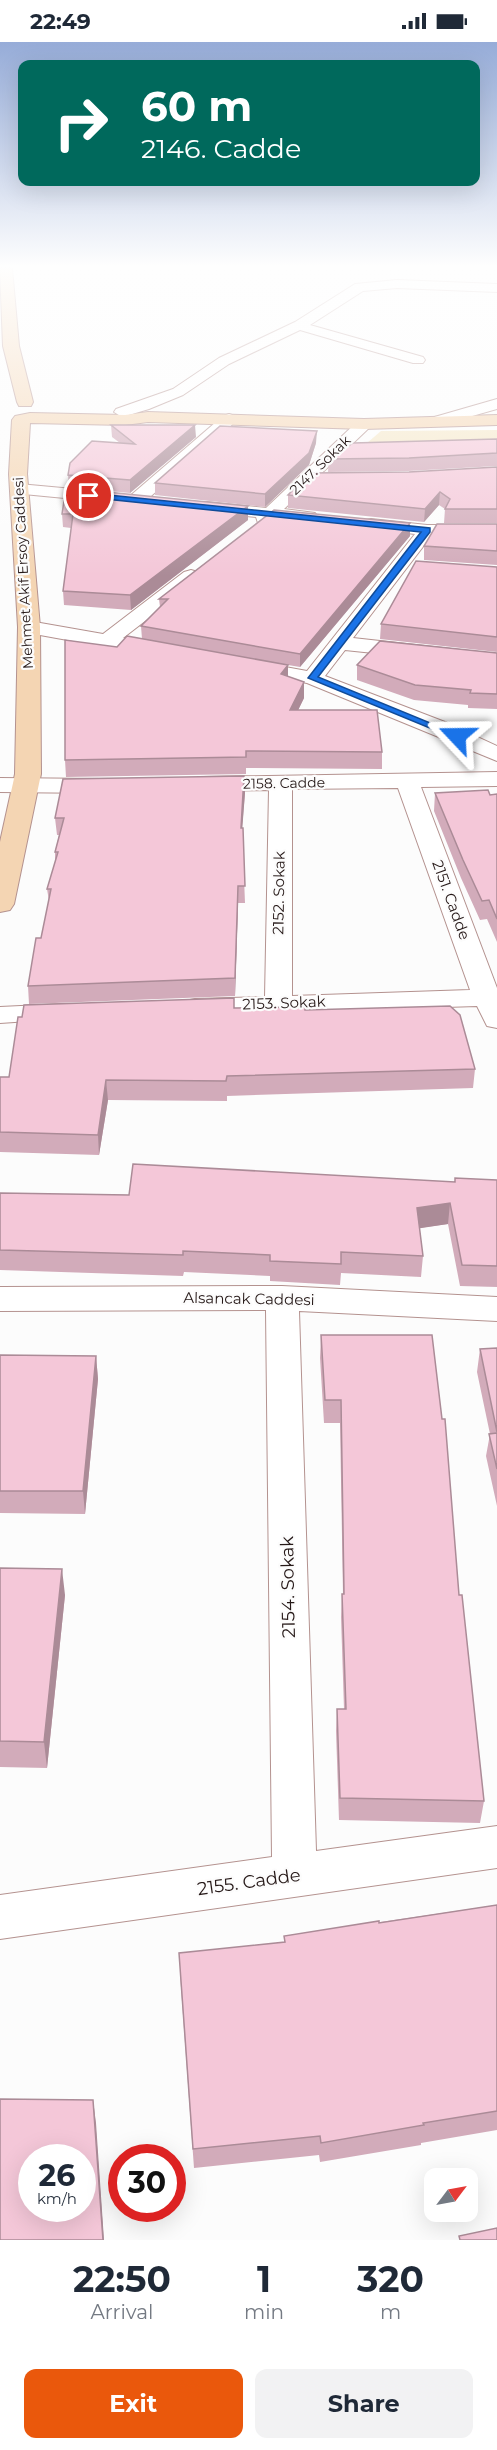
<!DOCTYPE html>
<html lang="en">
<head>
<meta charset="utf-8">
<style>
	body { margin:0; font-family:Montserrat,sans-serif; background:#f2f2f3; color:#1f2937; height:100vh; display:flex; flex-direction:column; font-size:22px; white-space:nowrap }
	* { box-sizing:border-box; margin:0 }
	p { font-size:20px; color:#747a83 }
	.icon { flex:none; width:33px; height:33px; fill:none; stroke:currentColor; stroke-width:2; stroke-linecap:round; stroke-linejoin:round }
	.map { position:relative; height:2198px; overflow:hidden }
	.side { display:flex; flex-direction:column; background:#fff; flex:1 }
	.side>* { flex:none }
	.guide { position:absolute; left:18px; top:18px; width:462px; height:126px; border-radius:12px; box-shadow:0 6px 24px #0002; background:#00695c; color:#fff; overflow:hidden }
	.needle { width:39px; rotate:58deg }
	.buttons { position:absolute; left:424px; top:2126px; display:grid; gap:12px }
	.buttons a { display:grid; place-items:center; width:54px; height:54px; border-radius:12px; background:#fff; box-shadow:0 6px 24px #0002; font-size:30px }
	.speed { position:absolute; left:18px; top:2102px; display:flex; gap:12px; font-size:30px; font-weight:700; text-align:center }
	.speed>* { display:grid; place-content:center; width:78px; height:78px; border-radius:50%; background:#fff; box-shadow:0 6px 24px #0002; line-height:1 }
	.speed small { font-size:15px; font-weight:400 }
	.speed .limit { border:9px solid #d22; background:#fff; color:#111 }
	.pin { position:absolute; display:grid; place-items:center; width:51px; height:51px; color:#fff; margin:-26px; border:3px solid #fff; border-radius:50%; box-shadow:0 2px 6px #0007 }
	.me { position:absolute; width:66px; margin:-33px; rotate:293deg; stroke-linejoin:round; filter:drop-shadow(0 0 4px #0008) }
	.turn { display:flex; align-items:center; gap:21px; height:126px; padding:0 24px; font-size:27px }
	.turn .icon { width:78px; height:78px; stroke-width:2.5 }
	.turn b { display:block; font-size:42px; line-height:51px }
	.eta { display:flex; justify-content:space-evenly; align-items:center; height:102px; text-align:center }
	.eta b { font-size:36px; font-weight:700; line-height:42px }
	.primary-button { display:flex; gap:12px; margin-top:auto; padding:12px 24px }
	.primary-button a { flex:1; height:69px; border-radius:12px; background:#ea580c; color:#fff; font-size:24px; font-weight:700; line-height:69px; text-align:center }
	.primary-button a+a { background:#f2f2f3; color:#1f2937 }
	.status { display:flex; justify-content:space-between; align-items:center; height:42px; padding:0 30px; background:#fff; direction:ltr }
	.status svg { height:16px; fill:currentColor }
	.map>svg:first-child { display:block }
</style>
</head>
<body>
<div class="status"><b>22:49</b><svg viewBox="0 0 49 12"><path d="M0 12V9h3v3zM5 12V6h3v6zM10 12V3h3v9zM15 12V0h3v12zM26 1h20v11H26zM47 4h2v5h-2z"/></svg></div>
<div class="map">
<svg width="497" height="2198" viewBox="0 0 497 2198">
	<rect width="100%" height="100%" fill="#fcfcfc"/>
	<path fill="#f5e7c7" d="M497,388V406L360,407L381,389Z"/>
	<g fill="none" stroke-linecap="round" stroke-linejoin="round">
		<defs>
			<path id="street" d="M397,238L497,242V250L397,246L363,249L310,283L423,315L425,318L423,321H413L300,288L229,322L183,353L149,367L122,375L114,370L116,367L173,347L219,316L295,280L355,242Z
				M497,357V367L437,384L429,379L431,376Z
				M229,372L235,374L237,377L235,380L142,462H130L127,458L130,454L223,374Z
				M364,377L370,379L372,382L370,385L284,467L315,471L318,475L315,479L309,480L274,477L264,482L258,481L256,475L207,470L201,469L198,465L201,461L207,460L266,466L358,379Z
				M19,442L106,450L112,451L115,455L112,459L106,460L13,451L10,447L13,443Z
				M371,477L427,483H497V493H432L353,596L497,612V624L345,608L325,634L445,680L497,704V719L307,641L247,630L240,628L237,624L240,620L247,618L307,629L415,492L365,486L362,482L365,478Z
				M191,528L198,530L200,534L198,538L123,596L168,605L171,609L168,613L161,615L29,591L22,589L19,585L22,581L29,579L103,592L184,530Z
				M497,730V744L421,745L497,946V986L487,984L477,964L195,973L185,971L181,965L185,959L195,957L265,955L269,748L203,749L195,747L192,742L195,737L203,735ZM398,746L470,948L292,954V747Z
				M0,736L101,737L109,739L112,744L109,749L101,751L0,750Z
				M63,962L73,964L77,970L73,976L0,981V965Z
				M282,1244L497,1255V1279L299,1269L316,1809L497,1784V1826L0,1897V1853L272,1815L266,1268L0,1269V1245Z"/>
			<path id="secondary" d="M0,226H12L19,304L33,360L31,364H19L17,360L3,304Z
				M148,370L364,377L497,373V383L364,387L148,380L125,383L30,381L27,432L40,585L41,732L14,862L10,868L0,870V800L15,732L18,585L9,432L12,378L15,374L30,371L125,373Z"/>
		</defs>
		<use href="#street" stroke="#b4928f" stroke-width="2"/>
		<use href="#secondary" stroke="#b4928f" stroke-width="2"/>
		<use href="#street" fill="#fff" fill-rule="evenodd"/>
		<use href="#secondary" fill="#f4d5b3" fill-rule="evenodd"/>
	</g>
	<path fill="#d2abba" d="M111,383L196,395L130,451L69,445L68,433L120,401L112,395Z
		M497,397V424L408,429L328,430L329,417Z
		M316,401L309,423L265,465L155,453V441Z
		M497,425V481H444L445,467L439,463L424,480L288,466V453L409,430Z
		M62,472L248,478L131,568L64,563L63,549L71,486L63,485Z
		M497,482V523L424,518V504Z
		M410,494L300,625L288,623V634L304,656L298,668L382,710V727L246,726V732L66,735L65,718L117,605L142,597L141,584L160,565L159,557Z
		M497,525V610L380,597L381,582Z
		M497,611V667L468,666V663L414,658L357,638V623Z
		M244,734L245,751L242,786L245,861H238L235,954L29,962L28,944L41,896L49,859L47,847L55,820V810L59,793H57L55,776Z
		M435,751L490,753L497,752V900L487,877L480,878L461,836L434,769Z
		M234,966L305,968L475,1027L473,1046L227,1054V1059L108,1058L99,1113L0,1110V1035H9Z
		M455,1136L497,1138V1245L460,1244L448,1182L419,1186L423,1214L421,1235L341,1231L340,1243L270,1239V1234L184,1230L183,1234L0,1228V1151L129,1153L455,1140Z
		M321,1293L459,1553L484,1759L480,1781L339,1778L336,1689L337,1667H344L341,1575L342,1552H343L340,1381H324L320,1316Z
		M497,1306V1464L486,1414L490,1392L477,1330L480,1307Z
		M0,1313L96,1314L98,1337L85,1472L0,1471Z
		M0,1526L65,1553L47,1726L0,1725Z
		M497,1863V2088L421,2101V2103L320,2120L319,2113L194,2126L180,1932L284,1900V1894Z"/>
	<path fill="#ab8b97" d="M195,383L196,395L130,451V438Z
		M317,389L316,401L309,423L265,465V452Z
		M440,450L439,463L424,480L425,467Z
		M248,464V478L131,568L130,553Z
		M410,481V494L300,625V612Z
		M288,623V640L281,632Z
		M304,640V656L290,685V668Z
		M244,734L245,751L241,803V786Z
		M238,844V861L235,954V936Z
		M106,1038L108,1058L99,1113L98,1093Z
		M450,1161L448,1182L415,1187L417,1166Z
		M96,1314L98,1337L85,1472L83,1449Z
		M62,1527L65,1553L47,1726L44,1700Z
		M93,2058L96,2081L104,2198H103Z"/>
	<path fill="#f4c7d8" stroke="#ab8b97" stroke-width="1.5" fill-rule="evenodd" d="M111,383H195L130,438L68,433L70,421L92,399L135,402Z
		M220,384L317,389L309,411L265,452L155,441Z
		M497,397V411L409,416L329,417L353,401Z
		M497,425V467H445L450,457L440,450L425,467L288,453L310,431L409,430Z
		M66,446L248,464L130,553L63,549L73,472H62Z
		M274,468L410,481L300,612L141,584L168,557H159Z
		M437,482H497V509L424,504Z
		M416,519L497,525V595L381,582Z
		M127,594L288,623L281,632L304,640L290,668H377L382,710L246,709V715L65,718V598L117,605Z
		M380,599L497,611V652L470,651L471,648L415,643L357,623Z
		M244,734L241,786H243L245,844H238L235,936L28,944L36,896H41L51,847H47L58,810H55L64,776H55L63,737Z
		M488,748L490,753L497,752V877L489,858L482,859L463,818L435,751Z
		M234,956V966L305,965V968L450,964L460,973L475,1027L227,1034L226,1039L106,1038L98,1093L0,1090V1035H9L18,975H22L24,963Z
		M133,1122L455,1140V1136L497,1138V1224L462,1223L450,1161L417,1166L423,1214L341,1210V1222L270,1219V1213L183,1209V1213L0,1208V1151L129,1153Z
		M321,1293H432L442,1377H445L459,1553H462L484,1759L340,1756L337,1667H346L342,1552H344L341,1358H325Z
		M497,1306V1390L480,1307Z
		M0,1313L96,1314L83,1449H0Z
		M497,1391V1427L489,1392Z
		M0,1526L62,1527L44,1700L0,1699Z
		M497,1863V2069L423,2081L424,2083L321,2101L320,2094L193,2107L179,1911L285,1900L284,1894L379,1879V1881Z
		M0,2057L93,2058L103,2198H0ZM32,2115H82V2166H32Z
		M497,2186V2198H460L459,2194Z"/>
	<linearGradient id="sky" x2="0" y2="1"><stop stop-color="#96acd8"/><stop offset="0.42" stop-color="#fefefe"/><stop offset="1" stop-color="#fefefe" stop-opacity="0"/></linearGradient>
	<rect width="497" height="534" fill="url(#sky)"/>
	<path fill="#1a73e8" stroke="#114b97" stroke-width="1.5" d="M89,451L430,486V490L318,635L462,694L454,696L308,636L421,490L86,455L85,454Z"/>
	<g text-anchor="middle" stroke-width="4.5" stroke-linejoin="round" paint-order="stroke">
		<g font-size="14" fill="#261918" stroke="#fcfcfc">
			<text transform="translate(320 423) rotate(-44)" y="5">2147. Sokak</text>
			<text transform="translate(23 531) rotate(-93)" y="5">Mehmet Akif Ersoy Caddesi</text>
			<text transform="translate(284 741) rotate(-1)" y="5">2158. Cadde</text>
		</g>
		<g font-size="15" fill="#261918" stroke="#fcfcfc">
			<text transform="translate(279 851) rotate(-89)" y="5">2152. Sokak</text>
			<text transform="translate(451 858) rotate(70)" y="5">2151. Cadde</text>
			<text transform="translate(284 961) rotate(-2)" y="5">2153. Sokak</text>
			<text transform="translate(249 1257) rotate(1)" y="5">Alsancak Caddesi</text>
		</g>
		<g font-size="18" fill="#261918" stroke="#fcfcfc">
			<text transform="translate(288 1545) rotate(-91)" y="6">2154. Sokak</text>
			<text transform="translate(249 1840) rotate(-8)" y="6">2155. Cadde</text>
		</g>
	</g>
</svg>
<div class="buttons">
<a><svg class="needle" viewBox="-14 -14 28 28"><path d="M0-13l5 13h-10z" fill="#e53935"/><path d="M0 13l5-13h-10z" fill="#747a83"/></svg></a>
</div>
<div class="speed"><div>26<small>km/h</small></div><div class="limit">30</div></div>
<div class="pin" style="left:89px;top:454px;background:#d93025"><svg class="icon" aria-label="arrive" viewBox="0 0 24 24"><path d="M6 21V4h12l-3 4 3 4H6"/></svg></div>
<svg class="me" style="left:457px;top:694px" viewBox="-20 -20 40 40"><path d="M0-17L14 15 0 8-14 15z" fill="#1a73e8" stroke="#fff" stroke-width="4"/></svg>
<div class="guide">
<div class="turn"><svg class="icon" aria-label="right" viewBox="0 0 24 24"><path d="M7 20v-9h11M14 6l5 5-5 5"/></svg><div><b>60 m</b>2146. Cadde</div></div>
</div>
</div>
<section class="side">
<div class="eta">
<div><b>22:50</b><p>Arrival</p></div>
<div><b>1</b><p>min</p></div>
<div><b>320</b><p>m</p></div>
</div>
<div class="primary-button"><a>Exit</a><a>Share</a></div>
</section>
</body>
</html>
